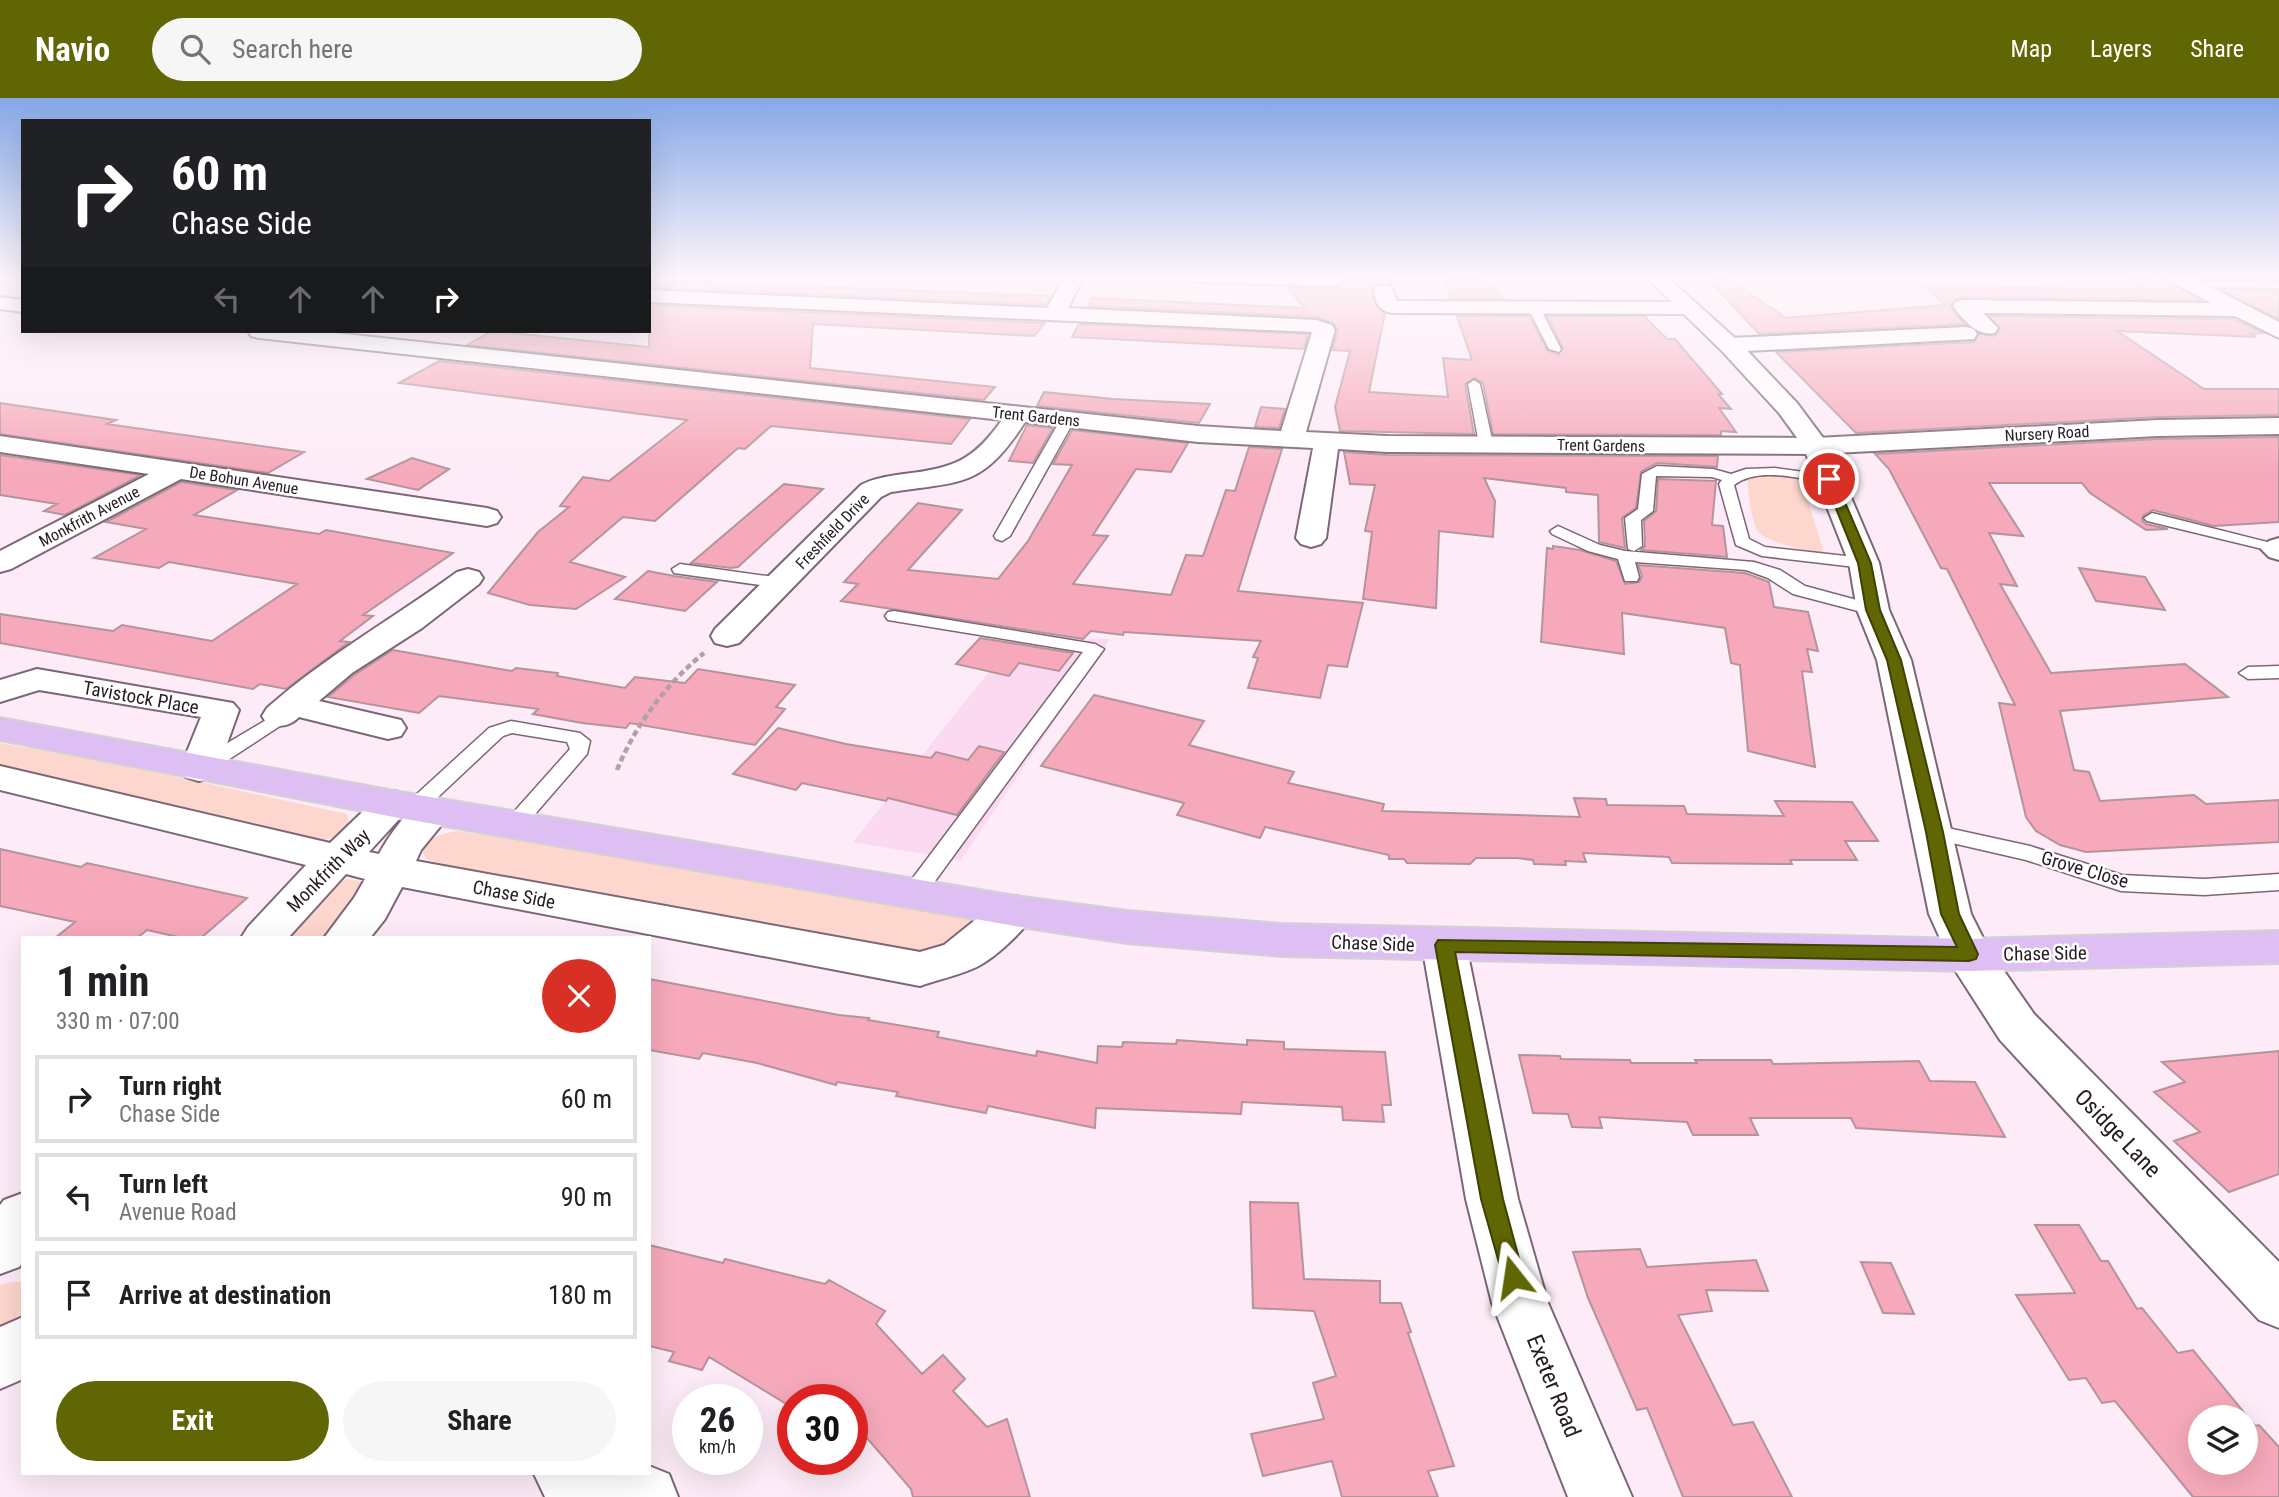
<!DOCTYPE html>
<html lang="en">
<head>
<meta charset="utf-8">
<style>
	body { margin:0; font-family:"Roboto Condensed",sans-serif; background:#f6f6f6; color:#202124; height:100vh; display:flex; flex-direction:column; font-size:26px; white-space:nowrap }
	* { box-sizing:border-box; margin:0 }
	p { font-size:23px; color:#757577 }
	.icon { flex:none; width:38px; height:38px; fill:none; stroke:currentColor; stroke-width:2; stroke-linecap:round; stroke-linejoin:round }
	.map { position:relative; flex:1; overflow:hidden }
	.side { position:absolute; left:21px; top:838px; width:630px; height:539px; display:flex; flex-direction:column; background:#fff; border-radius:0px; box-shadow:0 7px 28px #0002 }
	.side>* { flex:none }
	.hud { position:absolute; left:21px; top:21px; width:630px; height:214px; border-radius:0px; box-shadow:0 7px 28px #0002; background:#202124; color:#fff; overflow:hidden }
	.fabs { position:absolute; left:2188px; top:1307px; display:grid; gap:14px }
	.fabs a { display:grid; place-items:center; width:70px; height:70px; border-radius:50%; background:#fff; box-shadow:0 7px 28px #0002; font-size:35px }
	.speed { position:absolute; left:672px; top:1286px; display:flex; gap:14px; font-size:35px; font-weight:700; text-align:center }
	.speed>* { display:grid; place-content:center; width:91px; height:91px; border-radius:50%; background:#fff; box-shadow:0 7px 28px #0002; line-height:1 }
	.speed small { font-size:18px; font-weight:400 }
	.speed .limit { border:10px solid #d22; background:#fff; color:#111 }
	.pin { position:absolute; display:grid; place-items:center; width:60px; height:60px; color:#fff; margin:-30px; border:4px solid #fff; border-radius:50%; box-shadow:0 2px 7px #0007 }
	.me { position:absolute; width:77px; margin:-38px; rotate:345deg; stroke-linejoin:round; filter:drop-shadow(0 0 5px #0008) }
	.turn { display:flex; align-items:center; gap:24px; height:147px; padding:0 35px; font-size:32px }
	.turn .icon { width:91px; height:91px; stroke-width:2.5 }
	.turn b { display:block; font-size:49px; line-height:60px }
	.lanes { display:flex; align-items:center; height:66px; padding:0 35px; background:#0003; justify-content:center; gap:35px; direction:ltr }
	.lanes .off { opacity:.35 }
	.round { display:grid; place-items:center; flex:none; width:74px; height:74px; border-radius:37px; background:#f6f6f6 }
	.headline { display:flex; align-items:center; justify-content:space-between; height:119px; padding:0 35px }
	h1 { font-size:42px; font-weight:700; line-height:52px }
	.cta { display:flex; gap:14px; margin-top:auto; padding:14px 35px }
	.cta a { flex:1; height:80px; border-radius:42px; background:#606603; color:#fff; font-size:28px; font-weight:700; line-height:80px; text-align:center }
	.cta a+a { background:#f6f6f6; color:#202124 }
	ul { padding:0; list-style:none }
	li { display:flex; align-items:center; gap:21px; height:88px; margin:0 14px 10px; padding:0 21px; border:4px solid #e0e0e0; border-radius:0px }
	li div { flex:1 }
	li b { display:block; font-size:26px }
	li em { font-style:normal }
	header { display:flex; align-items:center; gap:42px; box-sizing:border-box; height:98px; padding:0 35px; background:#606603; color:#fff }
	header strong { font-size:33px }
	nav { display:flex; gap:38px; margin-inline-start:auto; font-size:24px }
	.search { width:490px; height:63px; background:#f6f6f6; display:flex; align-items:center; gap:18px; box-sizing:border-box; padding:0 24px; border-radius:38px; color:#757577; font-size:26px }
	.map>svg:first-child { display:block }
</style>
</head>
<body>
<header>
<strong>Navio</strong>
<div class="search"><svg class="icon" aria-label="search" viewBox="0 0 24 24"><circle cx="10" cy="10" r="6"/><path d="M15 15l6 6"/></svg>Search here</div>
<nav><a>Map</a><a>Layers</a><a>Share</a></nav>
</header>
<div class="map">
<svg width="2279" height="1399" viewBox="0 0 2279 1399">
	<rect width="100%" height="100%" fill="#fdecf7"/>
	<path fill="#fbd9f1" d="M1023,531L1087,541H1110L961,762L853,744Z"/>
	<path fill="#fdd6cd" d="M1772,376L1801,380L1824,455C1809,453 1765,445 1757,432C1751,422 1749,394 1747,382L1755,377Z
		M0,645L127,668L347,716L349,728L339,737L324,742L0,671Z
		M457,733L775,783L974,820C965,849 949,854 920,856L565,793L427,762L422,753C429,738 442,736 457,733Z
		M348,781L360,783L362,789L328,840H276L335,785Z
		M12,1184H23V1224L0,1241V1187Z"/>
	<path fill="#f6a9ba" stroke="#b4949a" stroke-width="2" fill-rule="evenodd" d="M1343,178H1393L1391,186H1376L1371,193L1377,209L1385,215L1369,294L1448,299L1443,260L1472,262L1457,218H1529L1547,252L1558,257L1563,250L1547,218H1644L1667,241H1675L1722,296H1718L1731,311L1719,310L1736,334L1721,333V337L1493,336L1483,285L1475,280L1465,286L1474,336L1340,333L1335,309L1350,253L1332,252L1338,233L1333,225L1317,219L1088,208L1092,200L1305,210L1287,189L1334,191L1345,184Z
		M1443,178H1480L1486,186H1491L1503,201H1451Z
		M1713,178H1724L1786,220L1946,207L1922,187L2144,192L2127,181L2165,182L2200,202L1963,199L1955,201L1950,208L1965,226L1759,236L1709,182Z
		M2194,178H2279V181H2201Z
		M649,183L778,187L1051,198L1046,207L649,189Z
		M2222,192L2279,193V221Z
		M649,207L1045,225L1034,238L813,226L810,270L995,289L984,302L467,247L492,233L649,249Z
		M1989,218L2234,221L2264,235L2251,236L2256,239L2117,233L2204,291H2279V317L2158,319L1856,335L1776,254L1974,244L1979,236L1995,238L2000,231Z
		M1079,226L1308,236L1304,251L1072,239Z
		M439,263L970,321L951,346L771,328L745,351L738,350L655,423L623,419L570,464L625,479L576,511L530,507L488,495L538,434L569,409L560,408L583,379L609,383L687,322L399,285Z
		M1044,294L1113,301L1210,306L1199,325L1037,308Z
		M0,305L116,322L107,326L304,354L268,375L0,336Z
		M1261,309L1285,311L1279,330L1255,329Z
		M1027,327L1053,330L1033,365L1009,363Z
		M1072,332L1188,345L1171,374L1136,371L1093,437L1108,438L1073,486L1171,497L1186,457L1203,458L1226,392L1235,393L1249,349L1282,351L1238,493L1363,505L1347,569L1328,567L1320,600L1248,590L1258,560L1253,559L1261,543L1124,534L1123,537L1091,533L1083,541L841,503L858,486L844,484L918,405L962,412L908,472L998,481L1028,443L1072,367L1053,366Z
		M2279,339V424L2214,428L2153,412L2143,418L2142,422L2146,426L2168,431L2146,432L2090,395L2082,385H1989L2023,438L1989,435L2017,488L2000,486L2051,575L2185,566L2228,599L2060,613L2074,672L2089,674L2100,703L2194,697L2206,706L2279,702V744L2086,754L2060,747L2036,733L2026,719L1999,605L2015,607L1947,471L1941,470L1889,371L1875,356L2158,341Z
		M1344,354L1387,357L1718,358L1717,369L1657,365L1641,374L1636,410L1622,420L1625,450L1599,444L1598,397L1566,394V390L1484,380L1495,403L1493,439L1439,433L1436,510L1363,501L1372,434L1365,433L1375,387L1350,386Z
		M0,357L141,377L65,417L44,413L57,406L0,397Z
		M412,360L449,371L418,392L367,381Z
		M1658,381L1716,383L1712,427L1723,428L1727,459L1641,452L1645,448L1644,423L1656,413Z
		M181,384L237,392L194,417L319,436L326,432L453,455L363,517L373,518L340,543L349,544L286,591L260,586L253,591L0,545V516L113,533L122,527L212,543L297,486L169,464L159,470L94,460L146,431L106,424Z
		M784,386L823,391L738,469L731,470L691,465Z
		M1553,448L1580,452L1616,463L1625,486L1639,484L1642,478L1638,467L1745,475L1769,484L1774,509L1808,514L1818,553L1807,551L1812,574L1802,573L1815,669L1748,653L1740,567L1731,565L1725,530L1622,515L1624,556L1541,544L1547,450L1553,451Z
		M2079,470L2145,479L2165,512L2096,503Z
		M648,473L674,478L717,484L685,513L615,501Z
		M980,540L1073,555L1059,573L1019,565L1009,578L956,566Z
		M393,552L512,573L516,570L558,575L557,578L625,590L635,579L685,585L698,571L795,587L776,609L785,611L755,647L630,625L626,630L582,625L533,616L538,611L439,598L419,615L328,599L354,577Z
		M1094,597L1204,623L1189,647L1294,674L1288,685L1384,706L1382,713L1580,719L1574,700L1606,701L1607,707L1684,708L1687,716L1784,718L1775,703L1852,704L1878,743H1845L1857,762H1790L1792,766L1672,765L1669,759L1583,755L1586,764L1565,763L1566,767L1534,766L1533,762L1517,760H1476L1470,766L1407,765L1404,761H1389V757L1265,729L1260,740L1177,717L1184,705L1041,668Z
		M778,630L846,646L931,660L936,654L968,662L979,648L1004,654L957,717L888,700L886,703L802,685L796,692L733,676Z
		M0,751L81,769L87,765L247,800L201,840H183L147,832L137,840H55L75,824L0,808Z
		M649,881L839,917L869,920L868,922L939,934L937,939L1036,958L1037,953L1097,965L1098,948L1122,949L1123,944L1176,946L1177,942L1247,947V942L1284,944V951L1385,954L1391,1007H1382L1384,1024L1343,1022L1342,1009L1323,1008L1242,1004L1241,1016L1096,1010L1095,1030L988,1008L986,1015L896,998L898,994L837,984L836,987L757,965L703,955L699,961L649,952Z
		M2279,953V1076L2229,1094L2174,1043L2200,1034L2154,994L2185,984L2162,964Z
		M1519,957L1560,958L1561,961L1630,962L1631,965H1697L1695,962H1771L1773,966L1919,963L1930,983L1975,984L2005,1039L1856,1030L1851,1020H1750L1758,1037H1693L1687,1024L1599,1019L1602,1030L1572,1029L1568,1016L1533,1015Z
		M1250,1104L1298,1105L1304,1181L1380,1183V1205H1401L1411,1234L1408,1235L1454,1368L1428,1373L1438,1399H1342L1332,1363L1263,1378L1251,1336L1324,1321L1313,1285L1336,1278L1314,1213L1253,1210Z
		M2035,1127H2079L2101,1163H2108L2137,1211L2142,1210L2178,1255L2193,1252L2255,1328L2259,1327L2279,1349V1399H2193L2115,1303L2102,1305L2086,1280L2069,1282L2016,1197L2075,1195ZM2200,1320H2245V1365H2200Z
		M649,1147L723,1165L725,1161L825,1186L829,1182L885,1213L876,1226L922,1276L943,1257L965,1281L953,1293L987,1329L1007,1321L1030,1399H913L911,1391L867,1340L852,1354V1302H792L788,1307L709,1259L702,1272L669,1263L674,1254L649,1248Z
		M1640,1151L1647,1169L1756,1162L1768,1193L1706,1192L1712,1213L1678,1217L1733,1327L1753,1324L1792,1399H1683L1647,1310L1637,1312L1588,1200L1573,1154Z
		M1861,1164L1891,1165L1914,1216L1883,1215Z"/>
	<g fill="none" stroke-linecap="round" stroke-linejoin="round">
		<defs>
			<path id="lane" d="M2194,184H2279V190L2190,189L2189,187Z
				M1530,208L1540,210L1561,251L1559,254L1549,251L1528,210Z
				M1474,282L1480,286L1493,346L1486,350L1479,346L1468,286Z
				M1068,317L1075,321L1010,438L1002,443L996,441L994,438L1061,321Z
				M1657,368L1713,371L1731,376L1746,371L1775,370L1834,378L1836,381L1834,384L1829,385C1801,381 1758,368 1734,387L1749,441L1765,449L1864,460L1872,465L1864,470L1762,458L1736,447L1719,386L1722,382L1712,379L1656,378L1653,413L1641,422L1642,448L1634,453L1628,451L1625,420L1638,411L1642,376Z
				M2152,415L2279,447V455L2147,423L2144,420Z
				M1558,428L1600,447L1625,453L1754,464L1780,472L1805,488L1879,508L1882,512L1873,517L1793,496L1768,480L1746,472L1635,464L1639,479L1637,483H1625L1618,461L1588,453L1552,436L1550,433Z
				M680,466L781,480L789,485L781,490L674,475L672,471Z
				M894,513L1095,546L1104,551L922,801L914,803L906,801L903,795L906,789L1083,554L888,522L885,518L888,514Z
				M2279,568V580L2248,581L2239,575L2248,569Z
				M276,616L286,622L283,626L208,675H194L191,670L194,665Z
				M511,623L580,635L590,643L587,656L523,730H507L504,725L570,651L567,644L512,635L503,638L421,715H407L403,710L407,705L489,630Z
				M1934,727L2030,748L2122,777L2204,781L2279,776V792L2204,797L2121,793L2026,762L1926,739L1923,734L1926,729Z"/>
			<path id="street" d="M1065,178H1090L1080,186L1068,210L1317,222L1332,227L1335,232L1306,334L1387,338L1816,340L2158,322L2279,320V336L2158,338L1816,356L1387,354L1338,351L1326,440L1321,446L1311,449L1301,446L1296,440L1313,350L1198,344L1025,324C982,390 963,383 891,394L881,399L739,545L727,548L715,545L711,538L715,531L861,387C874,380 890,378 904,376C954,370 973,363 1002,322L259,240L251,238L248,233H317L1198,328L1281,333L1312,234L649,204V192L1047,210Z
				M1188,178H1340L1343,182L1340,186L1333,188L1198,184L1191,182Z
				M2165,178H2189L2279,224V240L2235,218L1983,215L1998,230L1995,235C1978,239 1962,221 1953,208L1956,204L1963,202L2211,205L2168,182Z
				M1384,187L1391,189L1397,203L1690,204L1697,206L1700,210L1697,214L1690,216L1392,215C1379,212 1376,206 1374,193L1377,189Z
				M0,199L23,202V214L0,211Z
				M1966,229L1974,231L1977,236L1974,241L1729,254L1721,252L1718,247L1721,242L1729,240Z
				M0,338L487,410L497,413L501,419L497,425L487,428L181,381L11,471L0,474V453L149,376L0,354Z
				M2279,440V462L2269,459L2261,451L2269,443Z
				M468,471L479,474L483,480L479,486L422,530L352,575L319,603L401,622L406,630L401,638L388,641L299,619C289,629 280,629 267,626L262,618L267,610C326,558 394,520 457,474Z
				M37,571L233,605L239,612L218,671L212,679L199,683L186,679L180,671L201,619L39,592L0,604V582Z
				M0,668L330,745L380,697L394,693L408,697L413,706L369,754L379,756C387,741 406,713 421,704C430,699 439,702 448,704L453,713L421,752L416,763L920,854L944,847L1000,802L1015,798L1030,802L1036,813C1025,832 993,863 972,871C956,878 937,882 920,888L402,789L385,821L370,840H324L354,800L365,781L346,776L288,840H241L248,829L306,767L0,692Z
				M1444,831L1459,836L1466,847L1518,1101L1548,1205L1632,1399H1568L1492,1205L1466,1101L1422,847L1429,836Z
				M23,1095V1164L19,1169L0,1176V1107L4,1102Z
				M23,1219V1281L0,1291V1229Z
				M649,1368L669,1376L678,1399H545L534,1376H649Z"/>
			<path id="secondary" d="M1645,178H1666L1737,242L1797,305L1829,348L1879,465L1889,512L1911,562L1971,816L1988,850L2034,916L2279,1164V1230L2259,1222L2000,942L1953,869L1929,816L1877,562L1857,512L1849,465L1803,348L1779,315L1721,252Z"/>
			<path id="primary" d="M0,620L394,693L1015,798L1127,813L1281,826L1969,841L2279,833V865L1969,873L1281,858L1127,845L1015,828L394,719L0,642Z"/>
		</defs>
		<use href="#lane" stroke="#7d6676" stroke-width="3"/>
		<use href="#street" stroke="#7d6676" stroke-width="4"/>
		<use href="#secondary" stroke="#7d6676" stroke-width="4"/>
		<use href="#primary" stroke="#d3d1d3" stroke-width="4"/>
		<path stroke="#afa0aa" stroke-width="4.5" stroke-dasharray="6 3.5" stroke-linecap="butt" d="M617,672C636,626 666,586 704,555"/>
		<use href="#lane" fill="#fff" fill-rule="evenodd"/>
		<use href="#street" fill="#fff" fill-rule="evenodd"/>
		<use href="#secondary" fill="#fff" fill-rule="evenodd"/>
		<use href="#primary" fill="#ddbff4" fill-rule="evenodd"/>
	</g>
	<linearGradient id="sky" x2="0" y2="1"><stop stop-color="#87a8e7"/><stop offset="0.48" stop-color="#fef6fb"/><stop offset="1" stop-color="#fef6fb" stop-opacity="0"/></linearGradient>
	<rect width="2279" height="374" fill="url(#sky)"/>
	<path fill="#606603" stroke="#3e4202" stroke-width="2" d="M1829,377L1835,381L1871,465L1880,512L1901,562L1943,734L1959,816L1978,856L1976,861L1969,863L1455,854L1503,1101L1524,1179L1521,1186L1513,1190L1505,1186L1481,1101L1435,847L1438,842L1957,849L1941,816L1926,734L1887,562L1866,512L1858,465L1824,381Z"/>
	<g text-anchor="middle" stroke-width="5" stroke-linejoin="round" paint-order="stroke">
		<g font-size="16" fill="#251b22" stroke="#fff">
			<text transform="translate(1036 318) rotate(6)" y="6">Trent Gardens</text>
			<text transform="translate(2047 335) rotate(-3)" y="6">Nursery Road</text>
			<text transform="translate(1601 347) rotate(1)" y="6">Trent Gardens</text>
			<text transform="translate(244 382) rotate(9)" y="6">De Bohun Avenue</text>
			<text transform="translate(89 418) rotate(-28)" y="6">Monkfrith Avenue</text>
			<text transform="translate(832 433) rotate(-46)" y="6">Freshfield Drive</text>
		</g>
		<g font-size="19" fill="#251b22" stroke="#fff">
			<text transform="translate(141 599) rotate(10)" y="7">Tavistock Place</text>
			<text transform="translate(2085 771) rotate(16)" y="7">Grove Close</text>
			<text transform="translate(328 772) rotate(-45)" y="7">Monkfrith Way</text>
			<text transform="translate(514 796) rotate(11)" y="7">Chase Side</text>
			<text transform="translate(1373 845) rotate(2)" y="7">Chase Side</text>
			<text transform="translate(2045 855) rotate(-1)" y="7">Chase Side</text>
		</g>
		<g font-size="23" fill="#251b22" stroke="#fff">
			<text transform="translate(2118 1035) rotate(46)" y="8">Osidge Lane</text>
			<text transform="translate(1554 1288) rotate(68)" y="8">Exeter Road</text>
		</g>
	</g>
</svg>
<div class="fabs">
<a><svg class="icon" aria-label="layers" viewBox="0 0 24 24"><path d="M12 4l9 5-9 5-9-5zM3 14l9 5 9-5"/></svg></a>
</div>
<div class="speed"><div>26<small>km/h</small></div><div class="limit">30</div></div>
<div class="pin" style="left:1829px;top:381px;background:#d93025"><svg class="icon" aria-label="arrive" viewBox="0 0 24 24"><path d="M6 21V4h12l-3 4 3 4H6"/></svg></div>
<svg class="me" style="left:1513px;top:1179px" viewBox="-20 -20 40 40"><path d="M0-17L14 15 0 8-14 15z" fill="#606603" stroke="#fff" stroke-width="4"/></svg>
<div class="hud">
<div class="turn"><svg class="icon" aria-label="right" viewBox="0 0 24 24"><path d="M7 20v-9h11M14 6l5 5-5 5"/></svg><div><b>60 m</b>Chase Side</div></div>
<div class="lanes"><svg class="icon off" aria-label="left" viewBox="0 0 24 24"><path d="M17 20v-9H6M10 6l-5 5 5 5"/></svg><svg class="icon off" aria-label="ahead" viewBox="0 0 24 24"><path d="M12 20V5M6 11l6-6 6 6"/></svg><svg class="icon off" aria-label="ahead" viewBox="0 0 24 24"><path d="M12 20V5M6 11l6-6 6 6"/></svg><svg class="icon" aria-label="right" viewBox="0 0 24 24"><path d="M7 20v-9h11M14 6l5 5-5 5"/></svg></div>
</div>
<section class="side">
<div class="headline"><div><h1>1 min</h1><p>330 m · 07:00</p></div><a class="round" style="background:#d93025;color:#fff"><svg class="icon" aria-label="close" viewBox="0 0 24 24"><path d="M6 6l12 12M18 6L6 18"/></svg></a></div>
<ul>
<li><svg class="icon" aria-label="right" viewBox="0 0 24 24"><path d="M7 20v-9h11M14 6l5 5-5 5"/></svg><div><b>Turn right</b><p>Chase Side</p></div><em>60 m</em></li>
<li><svg class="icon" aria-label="left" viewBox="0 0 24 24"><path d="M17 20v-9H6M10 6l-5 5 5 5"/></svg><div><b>Turn left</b><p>Avenue Road</p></div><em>90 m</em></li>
<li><svg class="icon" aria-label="arrive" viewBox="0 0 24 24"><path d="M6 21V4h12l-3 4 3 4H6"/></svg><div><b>Arrive at destination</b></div><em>180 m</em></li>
</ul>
<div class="cta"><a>Exit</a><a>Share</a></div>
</section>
</div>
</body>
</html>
